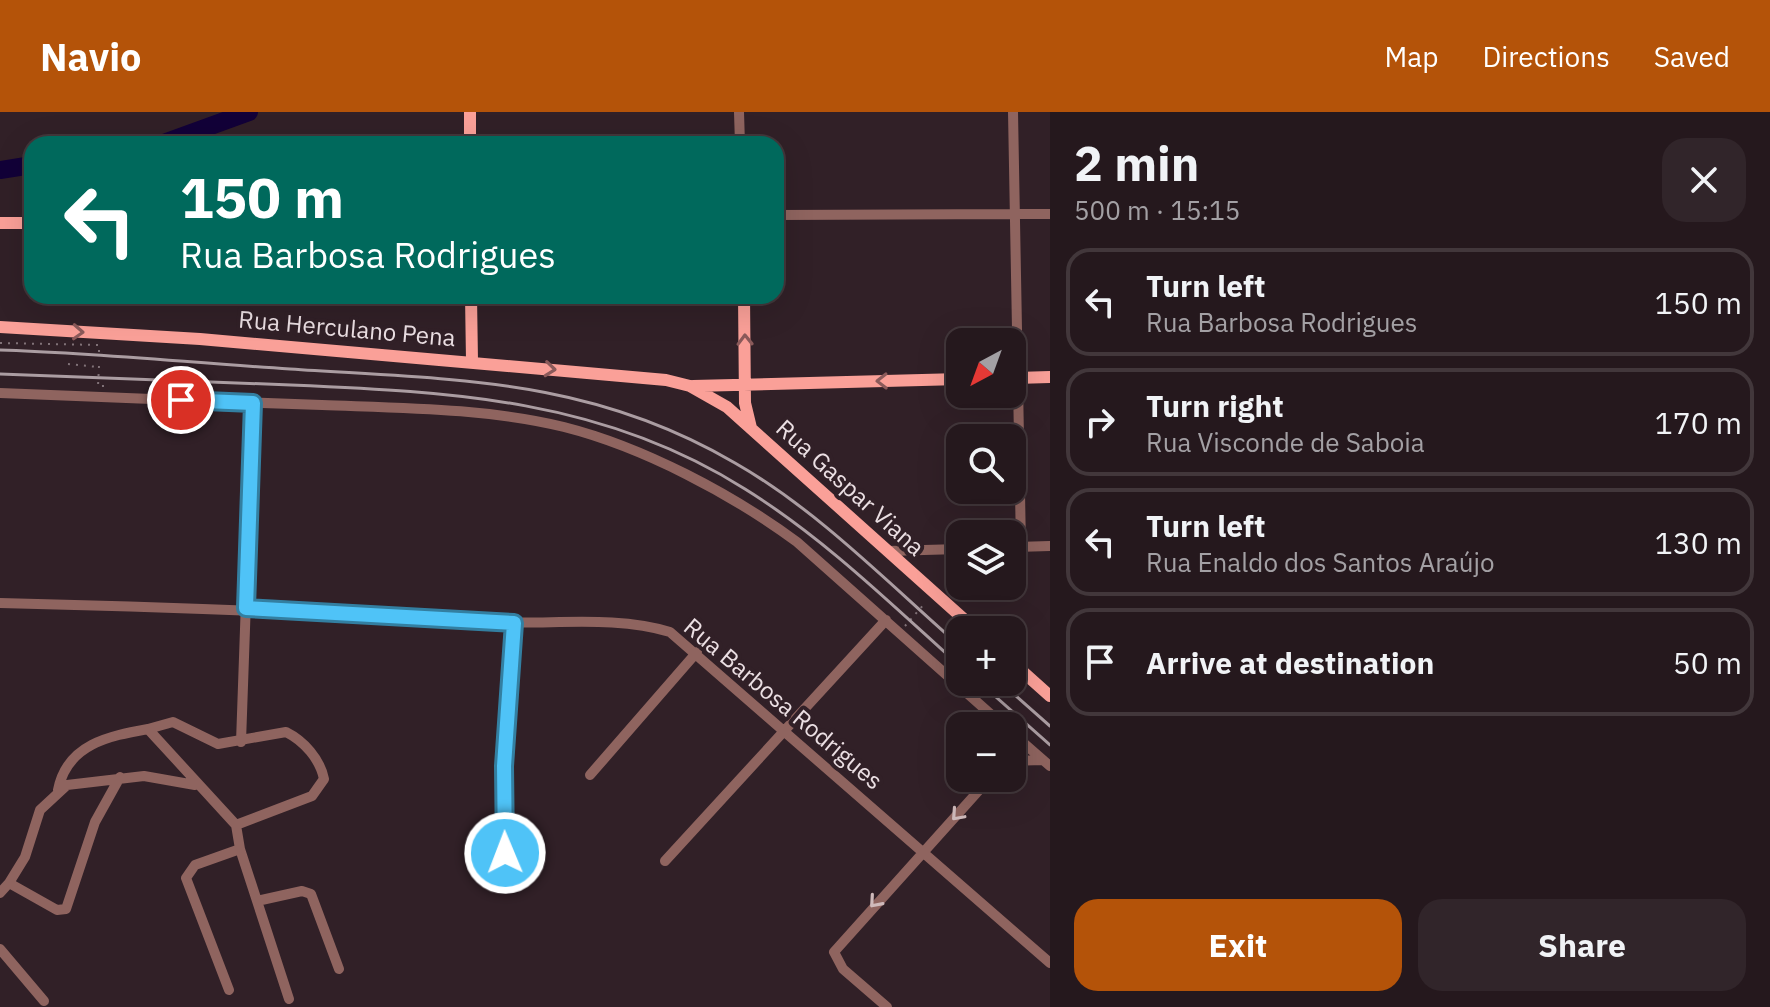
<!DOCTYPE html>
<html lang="en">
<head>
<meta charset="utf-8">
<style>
	body { margin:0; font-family:"IBM Plex Sans",sans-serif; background:#31252a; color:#f1f3f6; height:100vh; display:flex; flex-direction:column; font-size:30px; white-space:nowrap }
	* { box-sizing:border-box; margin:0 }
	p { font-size:26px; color:#a3a0a4 }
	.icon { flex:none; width:44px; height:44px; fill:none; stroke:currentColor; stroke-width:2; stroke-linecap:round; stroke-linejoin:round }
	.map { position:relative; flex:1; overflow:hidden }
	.panel { display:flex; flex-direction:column; background:#25181d; width:720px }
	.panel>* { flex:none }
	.banner { position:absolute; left:24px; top:24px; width:760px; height:168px; border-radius:24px; box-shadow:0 8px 32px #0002,0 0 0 2px #42373b; background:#00695c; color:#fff; overflow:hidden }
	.needle { width:52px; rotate:221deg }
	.tools { position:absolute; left:946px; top:216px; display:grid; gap:16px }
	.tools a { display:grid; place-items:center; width:80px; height:80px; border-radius:16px; background:#25181d; box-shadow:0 8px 32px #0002,0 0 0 2px #42373b; font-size:40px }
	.pin { position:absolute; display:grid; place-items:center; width:68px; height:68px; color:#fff; margin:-34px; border:4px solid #fff; border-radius:50%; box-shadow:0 2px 8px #0007 }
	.me { position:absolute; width:88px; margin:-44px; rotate:359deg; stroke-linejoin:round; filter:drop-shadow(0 0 6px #0008) }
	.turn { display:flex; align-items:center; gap:28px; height:168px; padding:0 24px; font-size:36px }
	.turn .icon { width:104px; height:104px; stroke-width:2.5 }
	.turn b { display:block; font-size:56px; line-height:68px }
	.round { display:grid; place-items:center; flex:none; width:84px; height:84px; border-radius:24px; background:#31252a }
	.summary { display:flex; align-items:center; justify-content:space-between; height:136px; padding:0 24px }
	h1 { font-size:48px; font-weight:700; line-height:60px }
	.action { display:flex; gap:16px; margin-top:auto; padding:16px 24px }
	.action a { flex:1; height:92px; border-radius:24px; background:#b45309; color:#fff; font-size:32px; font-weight:700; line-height:92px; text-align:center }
	.action a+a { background:#31252a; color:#f1f3f6 }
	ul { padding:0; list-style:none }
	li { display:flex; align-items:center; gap:24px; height:108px; margin:0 16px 12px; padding:0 8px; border:4px solid #42373b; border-radius:24px }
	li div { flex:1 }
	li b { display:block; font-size:30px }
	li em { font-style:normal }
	header { display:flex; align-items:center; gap:48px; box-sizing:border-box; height:112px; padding:0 40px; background:#b45309; color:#fff }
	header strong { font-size:38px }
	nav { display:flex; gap:44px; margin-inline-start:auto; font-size:28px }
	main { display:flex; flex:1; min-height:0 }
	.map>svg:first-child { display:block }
</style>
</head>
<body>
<header>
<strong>Navio</strong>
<nav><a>Map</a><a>Directions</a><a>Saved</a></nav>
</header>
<main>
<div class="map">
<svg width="1050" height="895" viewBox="0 0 1050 895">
	<rect width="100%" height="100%" fill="#312027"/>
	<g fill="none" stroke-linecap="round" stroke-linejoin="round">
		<path stroke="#120038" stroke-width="18" d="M161,32L249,0
			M0,58L32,53"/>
		<path stroke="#817278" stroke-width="2" stroke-dasharray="2 6" stroke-linecap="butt" d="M0,231L99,233V243
			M68,252L98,255
			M99,254L98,274H110
			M905,514L926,490"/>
		<path stroke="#8f645f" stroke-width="10" d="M739,0L740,32
			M1013,0L1021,435
			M776,103L1050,102
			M0,281C107,286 215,289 322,293C401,296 486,296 564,315C643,335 732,382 797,430L1004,614
			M1012,435L1050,434
			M888,439L960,437
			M0,491C165,495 329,501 494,510C551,513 615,503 670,520L1050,851
			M1012,621L1050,654
			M241,630L253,291
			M1012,637L1015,624
			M1012,649L1043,648
			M590,663L697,540
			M58,678C67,632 109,624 148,617
			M236,713L312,684L324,667C320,647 304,629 286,620L218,632L173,610L148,617L236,713L240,737L289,887
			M505,741L504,654L514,511
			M665,749L886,508
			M9,771L25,745L40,698L67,673L144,664L195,673
			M0,781L9,771L57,798L66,797L95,710L120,665
			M257,789L302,779L311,782L339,857
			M0,837L44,889
			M229,878L186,766L195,753L240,737
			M887,895L843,857L834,840L990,666"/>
		<path stroke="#faa098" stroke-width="12" d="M470,32V0
			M0,111H32
			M471,184L472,249
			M744,184L745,291L751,316
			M0,215L200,227L666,268L690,274L727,295L976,518
			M1012,266L1050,265
			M693,274L960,267
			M1012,550L1050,584"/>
		<path stroke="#ab9da2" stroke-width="3" d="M0,238C97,241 193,251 290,257C453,268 588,265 735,351C819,399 888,471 960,534
			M0,262C97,266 194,269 291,273C453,280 603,287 745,377C824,426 891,492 960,554
			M979,570L1050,633
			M1000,570L1050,614"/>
	</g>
	<defs><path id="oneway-chevron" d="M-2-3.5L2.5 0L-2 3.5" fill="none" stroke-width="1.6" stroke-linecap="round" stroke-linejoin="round" transform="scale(2)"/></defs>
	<g stroke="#8b5a5a">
		<use href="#oneway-chevron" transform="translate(78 220) rotate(3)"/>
		<use href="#oneway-chevron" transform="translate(745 228) rotate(-91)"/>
		<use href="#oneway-chevron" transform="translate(550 257) rotate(6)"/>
		<use href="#oneway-chevron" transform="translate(882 269) rotate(179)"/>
	</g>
	<g stroke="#cfbabb">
		<use href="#oneway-chevron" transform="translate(957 703) rotate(132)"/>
		<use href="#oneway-chevron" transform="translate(875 790) rotate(131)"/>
	</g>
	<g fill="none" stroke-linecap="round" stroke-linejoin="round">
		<defs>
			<path id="route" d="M181,288L253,291L246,496L514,511L504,654L505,741"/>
		</defs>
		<use href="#route" stroke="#337fa1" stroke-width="20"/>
		<use href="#route" stroke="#4fc3f7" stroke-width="14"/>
	</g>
	<g text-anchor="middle" stroke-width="8" stroke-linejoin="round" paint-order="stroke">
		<g font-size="24" fill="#ebdfe3" stroke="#312027">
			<text transform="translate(347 217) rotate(5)" y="8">Rua Herculano Pena</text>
			<text transform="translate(850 376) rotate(42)" y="8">Rua Gaspar Viana</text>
			<text transform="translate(783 592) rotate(40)" y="8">Rua Barbosa Rodrigues</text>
		</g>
	</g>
</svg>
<div class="tools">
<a><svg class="needle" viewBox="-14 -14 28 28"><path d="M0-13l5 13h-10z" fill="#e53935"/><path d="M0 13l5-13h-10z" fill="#a3a0a4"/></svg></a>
<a><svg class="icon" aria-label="search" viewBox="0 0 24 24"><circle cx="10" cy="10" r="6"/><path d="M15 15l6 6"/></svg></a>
<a><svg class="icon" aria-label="layers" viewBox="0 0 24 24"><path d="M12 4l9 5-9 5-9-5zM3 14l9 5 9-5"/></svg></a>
<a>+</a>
<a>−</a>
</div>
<div class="pin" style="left:181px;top:288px;background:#d93025"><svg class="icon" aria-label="arrive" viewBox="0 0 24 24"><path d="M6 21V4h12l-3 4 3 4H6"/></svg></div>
<svg class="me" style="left:505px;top:741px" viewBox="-20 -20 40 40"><circle r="17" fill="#4fc3f7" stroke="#fff" stroke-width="3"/><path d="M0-11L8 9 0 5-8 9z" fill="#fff"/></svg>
<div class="banner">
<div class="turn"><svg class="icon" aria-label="left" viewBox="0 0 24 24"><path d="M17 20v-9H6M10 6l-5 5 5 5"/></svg><div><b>150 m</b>Rua Barbosa Rodrigues</div></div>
</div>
</div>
<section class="panel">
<div class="summary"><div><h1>2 min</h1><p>500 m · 15:15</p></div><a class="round"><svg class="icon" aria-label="close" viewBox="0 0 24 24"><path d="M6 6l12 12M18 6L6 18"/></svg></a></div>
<ul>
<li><svg class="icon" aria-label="left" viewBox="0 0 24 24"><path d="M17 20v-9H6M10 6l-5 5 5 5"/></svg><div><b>Turn left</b><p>Rua Barbosa Rodrigues</p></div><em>150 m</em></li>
<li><svg class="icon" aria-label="right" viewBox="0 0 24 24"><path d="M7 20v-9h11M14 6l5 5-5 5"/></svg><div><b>Turn right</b><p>Rua Visconde de Saboia</p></div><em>170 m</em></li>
<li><svg class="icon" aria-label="left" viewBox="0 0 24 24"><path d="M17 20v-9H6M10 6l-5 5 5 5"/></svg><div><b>Turn left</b><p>Rua Enaldo dos Santos Araújo</p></div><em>130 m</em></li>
<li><svg class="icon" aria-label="arrive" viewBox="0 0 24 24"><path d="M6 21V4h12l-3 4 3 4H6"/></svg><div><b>Arrive at destination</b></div><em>50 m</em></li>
</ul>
<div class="action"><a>Exit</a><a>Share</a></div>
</section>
</main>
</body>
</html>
